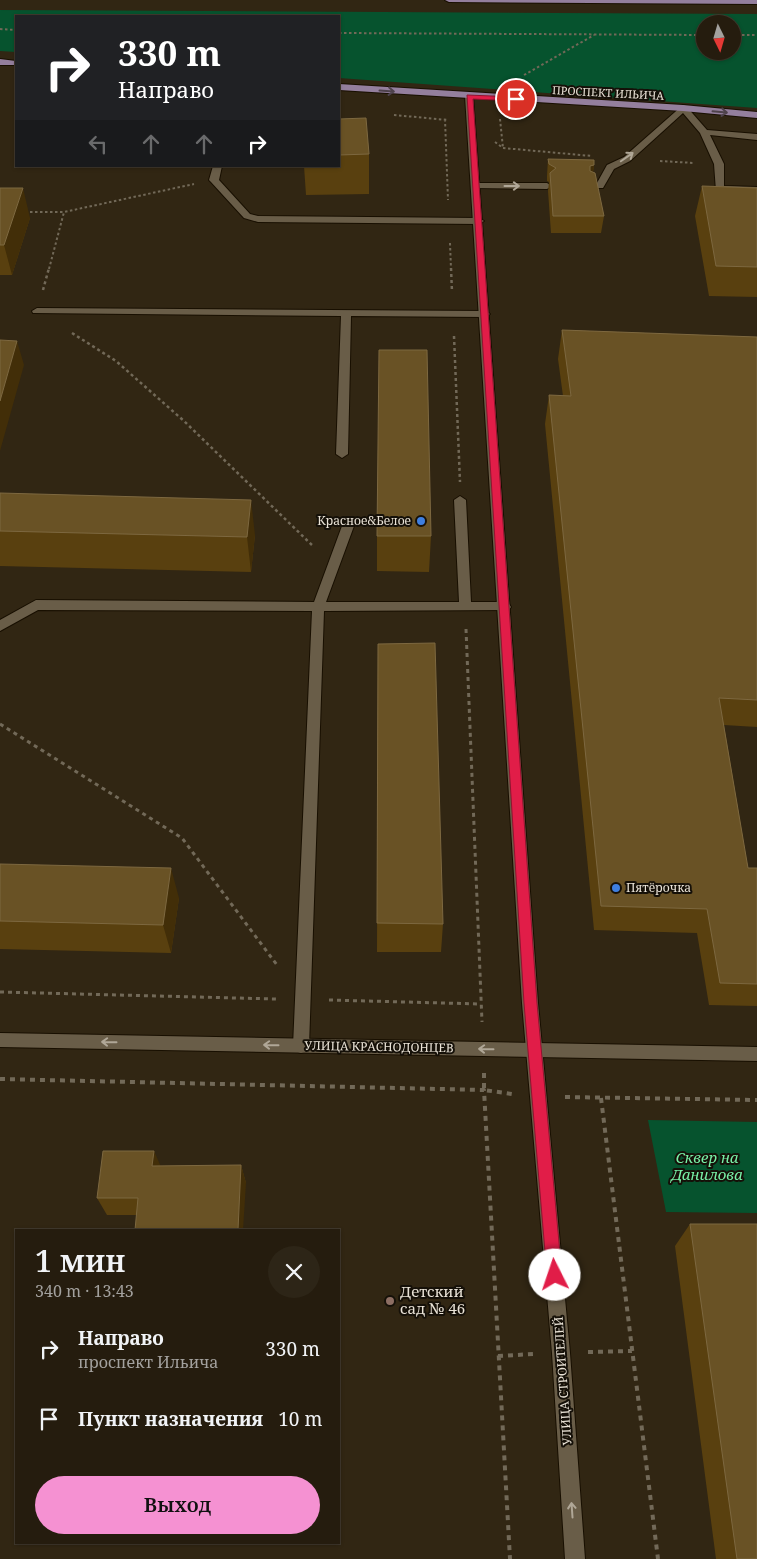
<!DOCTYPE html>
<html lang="ru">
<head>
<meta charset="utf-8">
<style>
	body { margin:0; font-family:"Noto Serif",serif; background:#2d2517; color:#f1f3f6; height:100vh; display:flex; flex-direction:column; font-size:19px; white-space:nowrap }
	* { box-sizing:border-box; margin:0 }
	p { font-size:16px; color:#a3a19e }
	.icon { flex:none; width:28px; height:28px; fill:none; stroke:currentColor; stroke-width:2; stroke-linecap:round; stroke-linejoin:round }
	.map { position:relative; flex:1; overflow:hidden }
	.panel { position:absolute; left:15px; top:1229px; width:325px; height:315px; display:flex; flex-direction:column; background:#251c0e; border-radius:0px; box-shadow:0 1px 4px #0004,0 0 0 1px #423a2e }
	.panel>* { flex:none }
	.hud { position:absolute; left:15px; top:15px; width:325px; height:152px; border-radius:0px; box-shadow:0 1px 4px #0004,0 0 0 1px #423a2e; background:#202124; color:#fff; overflow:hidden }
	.needle { width:32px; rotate:175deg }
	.controls { position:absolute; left:696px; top:15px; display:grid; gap:10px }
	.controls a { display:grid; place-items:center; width:45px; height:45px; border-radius:50%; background:#251c0e; box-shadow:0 1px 4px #0004,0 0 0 1px #423a2e; font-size:25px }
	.pin { position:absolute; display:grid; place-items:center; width:42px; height:42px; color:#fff; margin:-21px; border:2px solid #fff; border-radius:50%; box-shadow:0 1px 5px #0007 }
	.me { position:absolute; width:55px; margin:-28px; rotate:356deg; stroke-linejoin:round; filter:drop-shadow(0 0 4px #0008) }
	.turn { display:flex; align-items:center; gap:18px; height:105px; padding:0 20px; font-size:22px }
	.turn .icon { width:65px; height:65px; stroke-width:2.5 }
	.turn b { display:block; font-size:35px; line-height:42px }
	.lanes { display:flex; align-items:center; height:48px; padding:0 20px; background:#0003; justify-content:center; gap:25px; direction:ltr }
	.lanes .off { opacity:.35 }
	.round { display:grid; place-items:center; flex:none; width:52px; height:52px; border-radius:26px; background:#2d2517 }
	.headline { display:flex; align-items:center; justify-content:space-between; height:85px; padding:0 20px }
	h1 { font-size:30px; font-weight:600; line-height:38px }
	.cta { display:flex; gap:10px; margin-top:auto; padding:10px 20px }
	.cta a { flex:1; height:58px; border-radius:30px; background:#f591d2; color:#111; font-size:20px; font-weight:600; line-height:58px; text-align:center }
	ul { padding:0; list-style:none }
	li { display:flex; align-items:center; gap:15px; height:70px; padding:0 20px }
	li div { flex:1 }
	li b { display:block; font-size:19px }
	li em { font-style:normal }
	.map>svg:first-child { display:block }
</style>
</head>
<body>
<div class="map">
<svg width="757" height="1559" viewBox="0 0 757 1559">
	<rect width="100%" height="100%" fill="#312613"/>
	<path fill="#06532e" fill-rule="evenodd" d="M0,10L757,14V108L339,78V16H16V52L0,51ZM705,24H732V51H705Z
		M648,1120L757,1122V1213L666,1212Z"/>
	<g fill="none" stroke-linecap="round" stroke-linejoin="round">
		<defs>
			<path id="service" d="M683,105L686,106L707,130L757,134V140L710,135L724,164V186L757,187V193L716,191L714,164L700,133L683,113L630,161L614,169L603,188H589V184L597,183L607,165L624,157Z
				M213,166H222L219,180L250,214L258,216L479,218L484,221L479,224L258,222L244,218L211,182L209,180Z
				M476,183H547L552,186L547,189L473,188L471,186Z
				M37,308L485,311L490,314L485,317L351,316L348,454L342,458L336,454L341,316L33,313L32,311Z
				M460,496L466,500L471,602H505L509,604L511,607L509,610L324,611L309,1046L307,1051L301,1053L295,1051L293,1046L312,611L38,610L0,631V620L36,600L314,602L342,526L348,522L354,526L326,602H459L454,500Z"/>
			<path id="minor" d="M469,93L473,96L538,1003L570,1353L585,1559H565L552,1353L522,1003L465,96Z"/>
			<path id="tertiary" d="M0,1033L757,1047V1061L0,1047Z"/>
			<path id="primary" d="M445,0H757V4L449,2Z
				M0,59L16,61V65H0Z
				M339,84L683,105L757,112V118L683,111L339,90Z"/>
		</defs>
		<use href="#service" stroke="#180f00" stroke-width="2"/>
		<use href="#minor" stroke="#180f00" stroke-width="2"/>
		<use href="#tertiary" stroke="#180f00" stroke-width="2"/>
		<use href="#primary" stroke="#180f00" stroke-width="2"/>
		<path stroke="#726958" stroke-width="2" stroke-dasharray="2.5 2.5" stroke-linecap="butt" d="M0,29L16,30
			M339,33L705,35
			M732,35H757
			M524,75L594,35
			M394,115L448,120
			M445,119L448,200
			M500,119L503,148
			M495,142L503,148L592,156
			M660,161L694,163
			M25,212H64
			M450,243L451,269
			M49,269L64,212L194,184"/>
		<path stroke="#726958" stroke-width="2.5" stroke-dasharray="3 3" stroke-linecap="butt" d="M451,268L452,292
			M43,290L49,268
			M72,333L116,361L184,421L314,547
			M454,336L460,482"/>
		<path stroke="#726958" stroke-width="3" stroke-dasharray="4 4" stroke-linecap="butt" d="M466,629L482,1022
			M0,724L182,838L277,965
			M0,992L276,999
			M329,1000L481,1004"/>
		<path stroke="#726958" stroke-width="4" stroke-dasharray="5 5" stroke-linecap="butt" d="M484,1073V1090L512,1094
			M0,1079L484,1090L510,1559
			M565,1097L757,1100
			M601,1098L658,1559
			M588,1352L632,1351
			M498,1356L534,1354"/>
		<use href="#service" fill="#695d48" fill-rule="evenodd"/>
		<use href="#minor" fill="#695d48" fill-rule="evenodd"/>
		<use href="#tertiary" fill="#695d48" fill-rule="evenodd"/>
		<use href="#primary" fill="#947f9d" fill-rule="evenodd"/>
	</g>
	<path fill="#59400f" d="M339,119L369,154V194L306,195L304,166H339Z
		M548,159L594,165L593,172L604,216L601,233H551L548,191L549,182L547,181V176Z
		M702,186L757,188V297L709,296L695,216Z
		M0,188L30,218L12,275H0Z
		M562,330L757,337V727L724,725L748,868H757V1006L709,1005L697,933L594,930L545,424L549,395L563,396L558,359Z
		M0,493L255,535L251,572L0,566Z
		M377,536H431L429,572L377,571Z
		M378,644L443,924L441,952H377Z
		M0,864L179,898L171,953L0,949Z
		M241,1165L246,1183L137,1215H107L97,1198L160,1166Z
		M690,1224L757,1559H716L675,1246Z"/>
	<path fill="#422e08" d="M594,165L592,182L588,183L590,166Z
		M23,188L30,218L12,275L4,245Z
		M17,341L24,365L0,451V401Z
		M251,500L255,535L251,572L247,537Z
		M171,868L179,898L171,953L163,925Z
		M154,1151L162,1169L152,1166Z
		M241,1165L246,1183L243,1230H238Z"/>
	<path fill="#695225" stroke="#7d6840" d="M366,118L369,154L339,155V119Z
		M548,159L594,160V165L590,166V171L595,173L604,216H553L550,173L556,168L549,164Z
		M702,186L757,188V267L716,266Z
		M0,188H23L4,245H0Z
		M562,330L757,337V700L719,698L748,868H757V984L720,983L707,909L601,906L549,395L571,396Z
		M0,340L17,341L0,401Z
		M379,350H427L431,536H377Z
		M0,493L251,500L247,537L0,531Z
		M435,643L443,924L377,923L378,644Z
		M0,864L171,868L163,925L0,921Z
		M103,1151H154L152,1166L241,1165L238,1230H135L138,1198H97Z
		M690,1224H757V1559H737Z"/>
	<defs><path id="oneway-shaft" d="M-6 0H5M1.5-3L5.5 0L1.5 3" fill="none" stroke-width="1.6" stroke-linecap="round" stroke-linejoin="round" transform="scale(1.25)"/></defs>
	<g stroke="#4e424b">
		<use href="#oneway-shaft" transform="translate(387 91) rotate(4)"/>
		<use href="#oneway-shaft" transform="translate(720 112) rotate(5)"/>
	</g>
	<g stroke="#b0a797">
		<use href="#oneway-shaft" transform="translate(627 157) rotate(-35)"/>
		<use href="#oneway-shaft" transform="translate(512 186)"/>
		<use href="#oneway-shaft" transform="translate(109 1042) rotate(-179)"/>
		<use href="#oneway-shaft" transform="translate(271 1045) rotate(-179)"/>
		<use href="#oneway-shaft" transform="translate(486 1049) rotate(-179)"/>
		<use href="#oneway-shaft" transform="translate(572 1510) rotate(-94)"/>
	</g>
	<path fill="#e11d48" stroke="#92132f" d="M467,95L516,97L520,99L516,101L473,99L537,1003L562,1275L560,1280L555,1282L550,1280L547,1275L524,1003Z"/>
	<g fill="#3f7fe0" stroke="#151008" stroke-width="2">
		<circle cx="421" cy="521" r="5"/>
		<circle cx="616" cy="888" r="5"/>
	</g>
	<circle fill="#8d6e63" stroke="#151008" stroke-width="2" cx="390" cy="1301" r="5"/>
	<g text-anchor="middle" stroke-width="4" stroke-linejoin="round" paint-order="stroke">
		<g font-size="11" fill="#eae3d7" stroke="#151008">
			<text transform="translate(608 93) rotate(3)" y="4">ПРОСПЕКТ ИЛЬИЧА</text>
		</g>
		<g font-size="12" fill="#eae3d7" stroke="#151008" text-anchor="end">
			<text x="411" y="525">Красное&amp;Белое</text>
			<text x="626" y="892" text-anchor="start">Пятёрочка</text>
		</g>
		<g font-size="12" fill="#eae3d7" stroke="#151008">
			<text transform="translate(379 1047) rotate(1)" y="4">УЛИЦА КРАСНОДОНЦЕВ</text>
			<text transform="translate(563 1381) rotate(-94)" y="4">УЛИЦА СТРОИТЕЛЕЙ</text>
		</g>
		<g font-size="15" font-style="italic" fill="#78f1a7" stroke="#151008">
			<text x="707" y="1163">Сквер на<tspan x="707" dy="17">Данилова</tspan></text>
		</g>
		<g font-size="15" fill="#eae3d7" stroke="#151008" text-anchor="start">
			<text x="400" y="1297">Детский<tspan x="400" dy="17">сад № 46</tspan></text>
		</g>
	</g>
</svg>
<div class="controls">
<a><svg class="needle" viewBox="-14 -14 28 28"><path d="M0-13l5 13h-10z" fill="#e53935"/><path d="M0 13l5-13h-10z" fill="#a3a19e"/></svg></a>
</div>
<div class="pin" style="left:516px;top:99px;background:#d93025"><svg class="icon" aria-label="arrive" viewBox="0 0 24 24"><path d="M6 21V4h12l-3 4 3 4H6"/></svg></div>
<svg class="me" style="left:555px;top:1275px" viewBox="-20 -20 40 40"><circle r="19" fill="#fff"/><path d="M0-13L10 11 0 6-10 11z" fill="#e11d48"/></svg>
<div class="hud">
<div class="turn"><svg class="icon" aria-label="right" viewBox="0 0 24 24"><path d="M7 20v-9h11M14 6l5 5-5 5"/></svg><div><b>330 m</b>Направо</div></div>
<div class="lanes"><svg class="icon off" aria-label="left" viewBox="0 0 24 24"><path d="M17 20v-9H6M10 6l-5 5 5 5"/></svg><svg class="icon off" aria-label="ahead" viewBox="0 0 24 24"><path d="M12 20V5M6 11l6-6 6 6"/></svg><svg class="icon off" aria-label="ahead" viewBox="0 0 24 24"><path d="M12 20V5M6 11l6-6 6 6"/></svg><svg class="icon" aria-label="right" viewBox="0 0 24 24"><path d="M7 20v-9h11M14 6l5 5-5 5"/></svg></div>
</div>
<section class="panel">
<div class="headline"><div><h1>1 мин</h1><p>340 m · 13:43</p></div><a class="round"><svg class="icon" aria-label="close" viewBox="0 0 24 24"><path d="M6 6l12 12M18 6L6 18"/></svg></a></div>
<ul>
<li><svg class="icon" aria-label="right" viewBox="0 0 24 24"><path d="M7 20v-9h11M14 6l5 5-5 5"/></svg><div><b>Направо</b><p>проспект Ильича</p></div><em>330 m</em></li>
<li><svg class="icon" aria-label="arrive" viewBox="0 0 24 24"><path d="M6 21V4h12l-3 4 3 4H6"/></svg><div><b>Пункт назначения</b></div><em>10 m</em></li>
</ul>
<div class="cta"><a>Выход</a></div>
</section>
</div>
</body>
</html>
